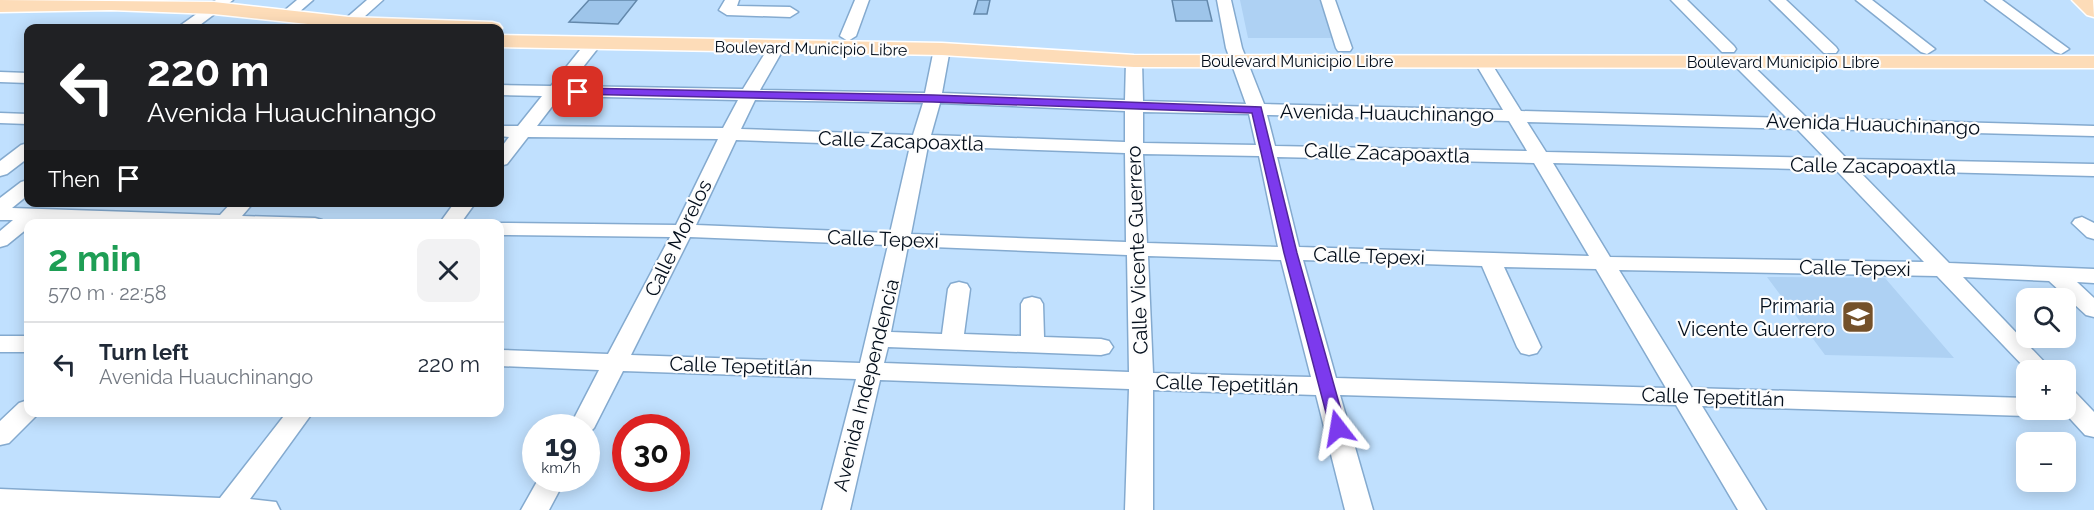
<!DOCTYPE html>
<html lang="en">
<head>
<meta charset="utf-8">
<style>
	body { margin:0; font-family:Raleway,sans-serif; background:#f2f2f3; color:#1f2937; height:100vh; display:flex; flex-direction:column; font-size:22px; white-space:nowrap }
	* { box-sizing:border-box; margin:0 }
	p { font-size:20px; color:#747a83 }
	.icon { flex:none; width:33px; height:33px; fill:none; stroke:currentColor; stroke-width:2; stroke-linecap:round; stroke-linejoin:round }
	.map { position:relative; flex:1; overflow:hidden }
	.sheet { position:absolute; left:24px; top:219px; width:480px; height:198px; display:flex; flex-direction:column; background:#fff; border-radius:12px; box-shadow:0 3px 15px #0003 }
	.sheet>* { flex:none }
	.guide { position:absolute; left:24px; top:24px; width:480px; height:183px; border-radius:12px; box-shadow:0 3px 15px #0003; background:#202124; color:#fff; overflow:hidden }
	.tools { position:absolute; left:2016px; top:288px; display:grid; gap:12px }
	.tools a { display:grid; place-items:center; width:60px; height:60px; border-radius:12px; background:#fff; box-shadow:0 3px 15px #0003; font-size:30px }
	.speed { position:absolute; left:522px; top:414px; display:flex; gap:12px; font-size:30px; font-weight:700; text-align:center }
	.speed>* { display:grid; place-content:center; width:78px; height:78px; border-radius:50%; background:#fff; box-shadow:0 3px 15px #0003; line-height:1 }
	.speed small { font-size:15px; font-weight:400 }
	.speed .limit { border:9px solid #d22; background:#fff; color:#111 }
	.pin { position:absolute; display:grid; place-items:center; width:51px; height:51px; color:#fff; margin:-26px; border-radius:12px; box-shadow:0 3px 9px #0006 }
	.me { position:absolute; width:66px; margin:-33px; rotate:346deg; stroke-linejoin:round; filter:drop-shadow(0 0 4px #0008) }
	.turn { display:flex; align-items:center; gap:21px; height:126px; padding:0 24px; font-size:27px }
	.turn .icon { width:78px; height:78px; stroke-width:2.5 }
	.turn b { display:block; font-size:42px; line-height:51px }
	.then { display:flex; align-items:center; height:57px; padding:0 24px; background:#0003; gap:12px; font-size:22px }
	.round { display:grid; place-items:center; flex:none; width:63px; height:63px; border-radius:12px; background:#f2f2f3 }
	.headline { display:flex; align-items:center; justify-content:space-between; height:102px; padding:0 24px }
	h1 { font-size:36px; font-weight:700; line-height:45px; color:#1e9e55 }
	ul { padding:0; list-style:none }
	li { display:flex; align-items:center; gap:18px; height:84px; padding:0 24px; border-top:2px solid #e0e1e3 }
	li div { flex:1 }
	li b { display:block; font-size:22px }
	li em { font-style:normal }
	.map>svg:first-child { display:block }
</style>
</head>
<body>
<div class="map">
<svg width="2094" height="510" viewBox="0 0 2094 510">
	<rect width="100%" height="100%" fill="#c0e0fe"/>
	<path fill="#aed1f3" d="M1240,0H1320L1332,38H1248Z
		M1767,277L1885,278L1954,358L1825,355Z"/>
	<path fill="#9ec5ea" stroke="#6388ab" stroke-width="1.5" d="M589,0H637L618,24L569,22Z
		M978,0H990L987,14H974Z
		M1172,0H1207L1212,21H1176Z"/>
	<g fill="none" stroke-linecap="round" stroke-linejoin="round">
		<defs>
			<path id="minor" d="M216,0H233L196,28H180L181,25Z
				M297,0H313L291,19H281L278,16Z
				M367,0H383L354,26H344L341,23L344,20Z
				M725,0H739L737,6L790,7L798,12L790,17L727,15L719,10Z
				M855,0H869L856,36L848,41L840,36Z
				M1217,0H1231L1242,48L1264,104L1503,110L1474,61L1482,56L1488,58L1521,111L1787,118L1735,66L1733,63L1735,60H1747L1807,118L2094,126V136L1818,129L1847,159L2094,164V176L1858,170L1949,263L2094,269V283L2077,282L2094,298V317L2086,315L2049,281L1963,277L2052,370H2027L1937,276L1619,270L1692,388L2026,398V410H2037L2035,413L2026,416L1702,406L1766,510H1738L1676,405L1340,395L1373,510H1345L1316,395L1153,390V510H1125L1129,389L880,380L850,510H822L856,379L623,371L594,428L586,436V428H569L599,370L500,366V350L608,354L670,237L500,235V224H498L500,223L676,225L718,139L528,137L507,164L500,166V149L509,137L500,136V126H518L542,96L500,95V85L551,86L588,40H600L602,43L568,86L743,89L770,45L776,43L784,48L760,90L925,93L934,49L942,44L950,49L942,93L1125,100L1126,61L1134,56L1142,61L1143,101L1246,104L1226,48ZM560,96L738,100L723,128L537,126ZM755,100L923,103L913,135L741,129ZM940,103L1125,111V142L931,135ZM1143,112L1249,114L1256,145L1143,143ZM1267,115L1509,121L1527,151L1275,146ZM1527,122L1797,129L1825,158L1546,152ZM736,140L910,146L890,233L696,225ZM928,146L1125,153L1126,242L911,234ZM1143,154L1259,156L1278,247L1147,243ZM1277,157L1534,163L1589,256L1299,247ZM1553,163L1836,170L1924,262L1610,257ZM690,237L888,245L860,363L631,355ZM908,246L1127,255L1129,372L884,363L888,347L1101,355L1109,353L1113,347L1109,341L1101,339L1044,337L1043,304L1040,299L1032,297L1024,299L1021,304V336L964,334L970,289L967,284L959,282L951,284L948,289L942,334L891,332ZM1148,256L1281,260L1311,377L1153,373ZM1303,260L1482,266L1517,347L1521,353L1529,355L1537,353L1541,347L1504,267L1596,269L1666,388L1336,378Z
				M1321,0H1335L1352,48L1350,51H1338L1336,48Z
				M1671,0H1687L1734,46L1736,49L1734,52H1722Z
				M1770,0H1786L1836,47L1838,50L1836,53H1824Z
				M1856,0H1872L1935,49L1927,54L1921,52Z
				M1985,0H2002L2069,49L2061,54L2055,52Z
				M0,72L28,73V83L0,82Z
				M0,113L28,114V124L0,123Z
				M28,143V158L7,174L0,176V161L21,145Z
				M28,180V195L12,208L220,215L232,202H254L242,216L315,218L322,220L325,224L37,221L28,224V228L7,245L0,247V231L13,220H0V198L21,182Z
				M455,202H476L460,224H439Z
				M2082,217L2094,223V239L2087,237L2072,223L2075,219Z
				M0,336H28V352H0Z
				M2066,389L2075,392L2094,412V437L2085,435L2062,410H2066Z
				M28,400V412H38L37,415L9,443L0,445V421L19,403Z
				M287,412H313L250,499L276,502L280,510H0V489L220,498Z
				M539,478H566L549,510H521Z"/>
			<path id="major" d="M0,0L214,2L349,17L492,22L499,24L502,28L500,32V28H345L214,14L111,10L0,12Z
				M2072,0H2093L2094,17L2087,15Z
				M500,35L942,43L1134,55L2094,56V68L1134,67L942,55L500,47Z"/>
		</defs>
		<use href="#minor" stroke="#84aacf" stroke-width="3"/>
		<use href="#major" stroke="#fff" stroke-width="3"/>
		<use href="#minor" fill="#fff" fill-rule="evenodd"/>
		<use href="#major" fill="#fddcb8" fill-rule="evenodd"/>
	</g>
	<path fill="#7c3aed" stroke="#51269a" stroke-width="1.5" d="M578,88L933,95L1261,107L1297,253L1346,428L1344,432H1332L1330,428L1284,253L1252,113L933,102L574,94V89Z"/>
	<defs>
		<symbol id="school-square" viewBox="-11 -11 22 22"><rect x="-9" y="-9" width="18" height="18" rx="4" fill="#74512a" stroke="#fdfdfd"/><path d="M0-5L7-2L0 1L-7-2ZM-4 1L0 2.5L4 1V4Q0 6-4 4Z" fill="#fff"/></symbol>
	</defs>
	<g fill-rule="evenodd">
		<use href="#school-square" x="1839" y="298" width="38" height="38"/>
	</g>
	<g text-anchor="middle" stroke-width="4.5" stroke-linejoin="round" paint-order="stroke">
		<g font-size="16" fill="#030e1b" stroke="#fdfdfd">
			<text transform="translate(811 48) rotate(1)" y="6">Boulevard Municipio Libre</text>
			<text x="1297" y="67">Boulevard Municipio Libre</text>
			<text x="1783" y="68">Boulevard Municipio Libre</text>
		</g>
		<g font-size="20" fill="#030e1b" stroke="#fdfdfd">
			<text transform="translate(1387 113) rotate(1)" y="7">Avenida Huauchinango</text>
			<text transform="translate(1873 124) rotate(2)" y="7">Avenida Huauchinango</text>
			<text transform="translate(901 141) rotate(2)" y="7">Calle Zacapoaxtla</text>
			<text transform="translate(1387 153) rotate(2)" y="7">Calle Zacapoaxtla</text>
			<text transform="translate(1873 166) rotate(1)" y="7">Calle Zacapoaxtla</text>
			<text transform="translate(678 238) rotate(-64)" y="7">Calle Morelos</text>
			<text transform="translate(883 239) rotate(2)" y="7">Calle Tepexi</text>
			<text transform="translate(1137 250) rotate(-92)" y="7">Calle Vicente Guerrero</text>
			<text transform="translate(1369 256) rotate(2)" y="7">Calle Tepexi</text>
			<text transform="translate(1855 268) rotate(1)" y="7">Calle Tepexi</text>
			<text transform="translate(741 366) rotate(2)" y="7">Calle Tepetitlán</text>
			<text transform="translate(1227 384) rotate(2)" y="7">Calle Tepetitlán</text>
			<text transform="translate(866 385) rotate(-76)" y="7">Avenida Independencia</text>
			<text transform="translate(1713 397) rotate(2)" y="7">Calle Tepetitlán</text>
		</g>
		<g font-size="20" fill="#030e1b" stroke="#fdfdfd" text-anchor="end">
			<text x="1835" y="313">Primaria<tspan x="1835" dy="23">Vicente Guerrero</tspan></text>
		</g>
	</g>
</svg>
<div class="tools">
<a><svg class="icon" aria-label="search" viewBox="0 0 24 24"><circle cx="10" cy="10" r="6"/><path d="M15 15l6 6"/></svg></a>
<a>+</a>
<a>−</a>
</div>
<div class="speed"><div>19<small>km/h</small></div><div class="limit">30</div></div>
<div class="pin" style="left:578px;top:92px;background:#d93025"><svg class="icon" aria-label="arrive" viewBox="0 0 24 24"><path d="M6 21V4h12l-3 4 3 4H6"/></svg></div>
<svg class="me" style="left:1338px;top:428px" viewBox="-20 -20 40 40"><path d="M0-17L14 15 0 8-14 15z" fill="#7c3aed" stroke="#fff" stroke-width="4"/></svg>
<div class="guide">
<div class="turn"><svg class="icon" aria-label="left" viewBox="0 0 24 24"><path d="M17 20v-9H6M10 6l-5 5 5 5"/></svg><div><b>220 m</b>Avenida Huauchinango</div></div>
<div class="then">Then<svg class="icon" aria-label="arrive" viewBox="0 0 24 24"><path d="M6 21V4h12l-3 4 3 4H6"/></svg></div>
</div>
<section class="sheet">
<div class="headline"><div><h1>2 min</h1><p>570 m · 22:58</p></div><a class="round"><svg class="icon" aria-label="close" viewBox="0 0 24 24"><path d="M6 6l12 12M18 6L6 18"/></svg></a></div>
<ul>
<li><svg class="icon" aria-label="left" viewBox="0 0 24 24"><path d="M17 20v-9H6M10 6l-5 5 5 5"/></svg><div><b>Turn left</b><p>Avenida Huauchinango</p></div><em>220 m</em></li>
</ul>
</section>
</div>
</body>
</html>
